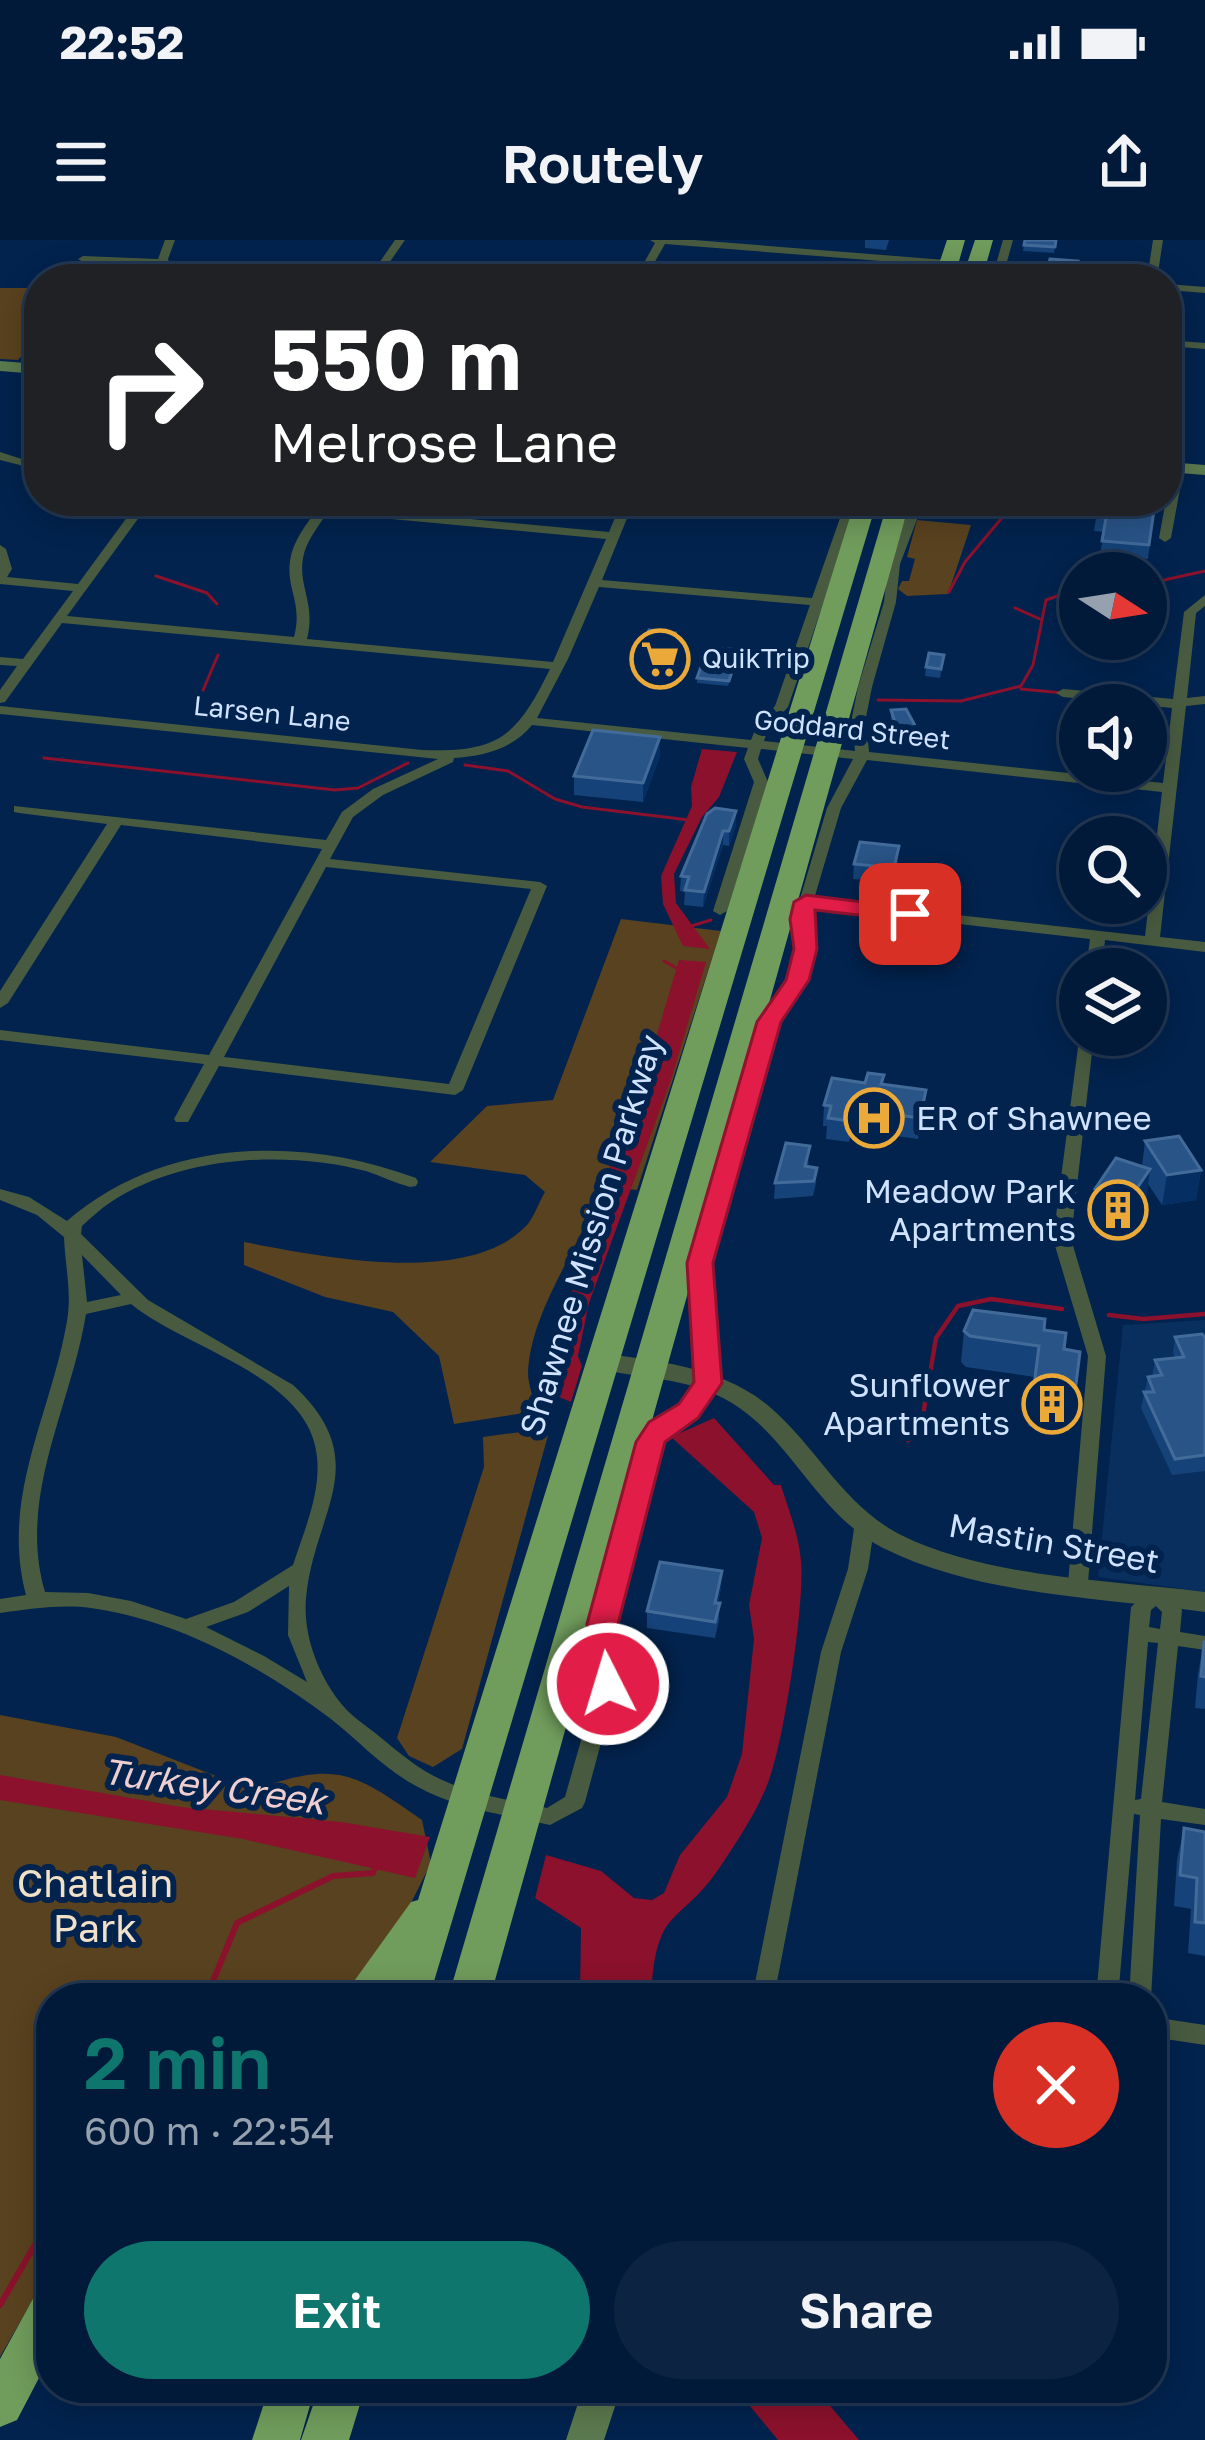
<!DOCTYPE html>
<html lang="en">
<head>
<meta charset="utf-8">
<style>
	body { margin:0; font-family:"Golos Text",sans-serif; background:#0c2342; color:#f1f3f6; height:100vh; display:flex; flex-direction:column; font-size:45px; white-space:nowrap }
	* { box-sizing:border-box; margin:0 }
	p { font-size:39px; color:#96a1af }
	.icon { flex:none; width:66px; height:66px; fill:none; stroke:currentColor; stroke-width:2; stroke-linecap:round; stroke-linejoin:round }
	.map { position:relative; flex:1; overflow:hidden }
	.panel { position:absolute; left:36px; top:1743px; width:1131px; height:420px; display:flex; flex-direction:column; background:#021a3a; border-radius:48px; box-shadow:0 6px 30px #0003,0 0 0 3px #233854 }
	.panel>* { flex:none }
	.banner { position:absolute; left:24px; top:24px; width:1158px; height:252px; border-radius:48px; box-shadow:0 6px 30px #0003,0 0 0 3px #233854; background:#202124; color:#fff; overflow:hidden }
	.needle { width:78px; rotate:102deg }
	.buttons { position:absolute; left:1059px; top:312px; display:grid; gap:24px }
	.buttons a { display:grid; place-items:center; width:108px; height:108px; border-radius:50%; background:#021a3a; box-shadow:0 6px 30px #0003,0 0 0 3px #233854; font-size:60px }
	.pin { position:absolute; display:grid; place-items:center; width:102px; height:102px; color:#fff; margin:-51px; border-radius:24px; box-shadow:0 6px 18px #0006 }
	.me { position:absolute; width:132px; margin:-66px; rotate:355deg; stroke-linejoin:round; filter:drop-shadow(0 0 9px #0008) }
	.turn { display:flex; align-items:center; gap:42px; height:252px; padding:0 48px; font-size:54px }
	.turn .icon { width:156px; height:156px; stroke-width:2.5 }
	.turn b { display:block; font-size:84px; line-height:102px }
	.round { display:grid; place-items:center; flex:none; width:126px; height:126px; border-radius:63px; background:#0c2342 }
	.head { display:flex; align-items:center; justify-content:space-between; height:204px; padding:0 48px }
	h1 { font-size:72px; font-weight:600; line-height:90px; color:#0f766e }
	.primary-button { display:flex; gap:24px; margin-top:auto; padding:24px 48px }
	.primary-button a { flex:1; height:138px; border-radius:72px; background:#0f766e; color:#fff; font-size:48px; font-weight:600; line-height:138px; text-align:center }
	.primary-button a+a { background:#0c2342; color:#f1f3f6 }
	.status { display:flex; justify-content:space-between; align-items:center; height:84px; padding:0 60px; background:#021a3a; direction:ltr }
	.status svg { height:33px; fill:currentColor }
	header { display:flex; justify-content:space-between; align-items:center; height:156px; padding:0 48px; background:#021a3a; font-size:54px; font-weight:600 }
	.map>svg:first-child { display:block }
</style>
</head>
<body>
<div class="status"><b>22:52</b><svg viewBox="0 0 49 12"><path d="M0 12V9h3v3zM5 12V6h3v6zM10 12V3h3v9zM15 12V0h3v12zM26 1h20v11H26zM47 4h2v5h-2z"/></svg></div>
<header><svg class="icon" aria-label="menu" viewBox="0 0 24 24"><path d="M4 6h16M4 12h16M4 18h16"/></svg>Routely<svg class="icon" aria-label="share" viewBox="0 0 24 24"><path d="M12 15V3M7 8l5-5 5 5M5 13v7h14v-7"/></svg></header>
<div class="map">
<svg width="1205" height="2200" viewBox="0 0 1205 2200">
	<rect width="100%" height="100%" fill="#02234e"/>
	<path fill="#082f5d" d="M1205,1080V1352L1098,1337L1123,1085Z"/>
	<path fill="#59421f" d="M0,48H39V97L18,120L0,119Z
		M917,280L971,285L948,354L907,356L898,349L902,341H909L915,319L907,317Z
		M621,679L721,691L637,950L601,946C582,1006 531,1068 528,1133C528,1145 534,1159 537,1171L454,1184L439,1116L393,1072L325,1057L244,1025V1002C319,1016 468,1048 527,985C534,977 539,962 545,952L525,935L430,922L487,866L553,860Z
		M550,1188L462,1509L433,1527L409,1516L397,1498L484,1227L483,1197Z
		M0,1475L116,1497L252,1550C337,1521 352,1531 422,1580L431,1623L394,1697L346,1758H51V2028L0,2117Z"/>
	<path fill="#8b112c" d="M702,509L737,512L719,557L702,577L674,634L676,663L710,709L683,706L663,664L661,636L692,566L691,547Z
		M679,720L706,722L671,840L589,1063L578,1116L582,1126L571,1162L540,1149L539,1135L583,1023L625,871L652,811Z
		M714,1178L774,1245H781C787,1266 799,1294 801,1321C805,1362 784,1501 769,1540C759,1568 740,1597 724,1621C680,1690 656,1660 651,1758H580L581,1688L535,1658L546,1615L601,1631L634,1658L652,1660L664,1653L680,1615L727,1557L742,1514L754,1399L749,1365L762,1298L754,1272L671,1197Z
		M0,1535L181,1567L341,1582L430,1597L415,1638L243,1599L0,1560Z
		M735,2148H815L859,2200H778Z"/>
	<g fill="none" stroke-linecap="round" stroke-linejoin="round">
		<path stroke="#8b112c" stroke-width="3" d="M156,336L207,353L217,364
			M1146,344L1205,331
			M949,352L965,322L1016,261
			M1015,368L1040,379
			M1021,449L1063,453
			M201,455L218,415
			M878,460L961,461L1021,446L1033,425L1046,360L1080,348
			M44,518L335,550L358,548L408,523
			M465,525L508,531L555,559L582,567L689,580
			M688,687L711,680
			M664,721L680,730"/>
		<path stroke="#8b112c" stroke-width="4.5" d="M1109,1075L1143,1079L1205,1074
			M908,1200L920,1193L936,1098L958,1066L991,1059L1062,1069"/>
		<path stroke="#8b112c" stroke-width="6" d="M206,1758L237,1683L333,1636L373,1633L375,1628
			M0,2065L51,1977"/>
		<path fill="#485b40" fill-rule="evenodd" d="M165,0H175L168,19L171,30L184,39H171L162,34L159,25L83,22L78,19L83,16L158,19Z
			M395,0H405L378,39H368Z
			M650,0H694L996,24L1003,0H1013L1003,36L998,39L993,36L995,30L665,4L645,39H635L655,3Z
			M1153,0H1163L1157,39H1147Z
			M232,22L320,29L325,32L320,35L235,28L226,39H216Z
			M1167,44L1205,47V53L1167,50Z
			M1167,100L1205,103V109L1167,106Z
			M0,212L28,221L39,230V240L20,225L0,220Z
			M1178,223L1184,227L1171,298L1165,302L1159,298L1172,227Z
			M139,261H151L67,376L294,397C303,363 286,349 290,321C293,298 311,279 323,261H335L332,266L609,292L622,261H634L602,340L812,358L846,261H858L788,467L768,489L764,501L855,511L852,477L858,447L884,362L888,324L912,261H924L900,324L896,362L872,447L866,477L869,512L1163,543L1172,468L1063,457L1056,453L1063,449L1173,459L1184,372L1205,355V366L1196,373L1187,458L1205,456V464L1186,466L1160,697L1205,702V712L1105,700L1102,729H1086L1090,699L812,667L808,679L813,709L805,739L777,782L709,1023L717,1143L695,1175L666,1193L660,1202L612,1384L617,1444L585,1562L582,1568L550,1585C506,1575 458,1569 418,1547C385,1530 360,1502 331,1479C262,1427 178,1380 91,1368C61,1364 31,1369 0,1373V1359L26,1355C0,1257 51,1175 67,1081C72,1053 65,1025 64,997L37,975L0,960V949L29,957L67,981C163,898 301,895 416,938L418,942L416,946L410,947C395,943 381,936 366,931C286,910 181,916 111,962C100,969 91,978 82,986L81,994L148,1060L293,1145C376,1222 314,1271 306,1358C303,1394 317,1432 339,1461C349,1475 367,1486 380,1497C402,1515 423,1533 449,1543C480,1556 515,1561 547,1568L565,1557L597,1444L592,1384L642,1202L652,1185L681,1167L699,1142L691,1023L761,782L789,739L797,709L794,679L827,568L853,519L761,509L758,519L768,542L727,671L720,675L713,671L754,542L744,519L748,508L532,485C513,509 483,516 454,518L453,522L383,555L353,577L330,619L540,642L547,646L463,850L455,855L219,826L188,882H176L174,879L204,824L0,800V790L209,815L322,609L121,585L8,763L0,768V751L107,584L19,573L14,572V566L326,600L342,572L373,549L438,519L0,474V466L422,510C499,513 517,496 550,429L62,383L5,462L0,463V450L17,426L0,425V417L23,419L73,351L0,344V305L6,309L12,329L7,337L78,344ZM327,273L606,299L553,422L307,399C316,363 298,347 303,318C306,301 318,287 327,273ZM599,347L810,365L775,466L757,485L751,500L537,478L568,419ZM867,520L1162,552L1145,696L814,659L841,568ZM326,627L531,649L449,844L224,817ZM82,1015L121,1055L87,1062ZM131,1064C186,1109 310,1136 317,1217C321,1253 304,1291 293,1325L234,1362L186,1379L131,1361L88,1353L45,1352C17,1257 71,1167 86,1074ZM289,1346L288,1395L307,1442L264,1416L206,1387L248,1372Z
			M1080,792V795H1094L1071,999L1106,1116L1088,1343L1085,1348H1071L1068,1343L1088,1116L1053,999Z
			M865,1275L872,1277L875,1282L868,1329L841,1412L774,1757L752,1758L821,1412L848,1329L855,1282L858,1277Z
			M1157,1348L1164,1350L1182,1370L1180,1392L1205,1396V1410L1178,1406L1162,1562L1205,1569V1585L1161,1579L1151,1758H1129L1140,1575L1134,1574L1118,1758H1096L1131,1367L1150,1350ZM1156,1366L1162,1372L1160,1389L1149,1387L1151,1370ZM1148,1402L1158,1403L1141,1559L1135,1560Z
			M1152,1777L1205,1785V1805L1152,1797Z"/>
		<path fill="#485b40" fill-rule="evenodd" d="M599,1113C658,1121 724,1127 771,1168C817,1208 844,1266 901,1295C988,1338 1109,1340 1205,1352V1372C1100,1357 979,1356 883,1308C818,1275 792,1200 732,1163C688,1136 638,1139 590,1127L587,1121L590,1115Z"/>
		<path fill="#5b794e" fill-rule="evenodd" d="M0,121L39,124V134L0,131Z
			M1167,222L1205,225V235L1167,232Z
			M583,2148H621L604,2200H566Z"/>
		<path fill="#709c5c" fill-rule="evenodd" d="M947,0H965L954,39H934Z
			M975,0H993L982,39H962Z
			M855,261H877L429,1758H342L411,1662L418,1660Z
			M888,261H910L490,1758H448Z
			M51,2049V2115L17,2180L0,2187V2119L35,2055Z
			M269,2148H315L300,2200H252Z
			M319,2148H365L349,2200H301Z"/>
	</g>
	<path fill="#154379" d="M865,0H889L886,10L865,8Z
		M1025,0H1056L1054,13L1023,11Z
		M1098,265L1154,270L1148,319L1100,314L1104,292L1094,291Z
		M675,393V407L666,430L640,428V414Z
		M739,415L728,446L697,443V438Z
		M944,415L940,438L925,436L926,427Z
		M891,470L918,491L917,501L897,502L891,479Z
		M660,497V516L643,562L574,555V536Z
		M736,571V585L729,606L723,605L703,667L684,665L685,652L680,651L681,636Z
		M898,621L893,643L853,639L854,624Z
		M884,835L883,844L925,870L918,899L852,890L849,902L826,899L827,886H823L824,865L865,843Z
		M1145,901L1201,930L1196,960L1162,965L1148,944L1146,960L1124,991L1090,979L1095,949L1142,926Z
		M809,921L808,926L816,943L813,956L774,959L775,943Z
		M1044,1090L1064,1109L1080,1112L1069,1191L1028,1186L1035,1137L966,1127L961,1122L964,1091Z
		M1175,1097H1205V1231L1172,1235L1141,1168L1148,1137H1152L1155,1120L1175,1118L1173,1113Z
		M721,1348L718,1363L719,1380L715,1398L647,1388V1371Z
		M1204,1402H1205V1469L1195,1468L1198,1434Z
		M1184,1588L1205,1592V1716L1188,1713L1191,1669L1174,1666L1177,1620Z"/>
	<path fill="#052f62" d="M675,393V407L666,430L667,416Z
		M660,497V516L643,562V543Z
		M736,571V585L729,606V591Z
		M723,591V605L703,667L704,652Z
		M926,850L925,870L918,899L920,878Z
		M1150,929L1146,960L1124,991L1129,960Z
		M1201,930L1196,960L1162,965L1167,935Z
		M722,1331L721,1348L714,1379L715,1363Z"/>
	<path fill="#295487" stroke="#436b9a" stroke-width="3" d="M1025,0H1056L1055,7L1024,5Z
		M1050,19L1078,21L1074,39H1045Z
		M1098,265L1154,270L1149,305L1102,301L1106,278L1096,277Z
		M649,390L675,393L667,416L640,414Z
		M708,407L739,410L729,441L697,438Z
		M929,413L944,415L941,429L926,427Z
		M906,469L918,491L898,492L891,470Z
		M593,490L660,497L643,543L574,536Z
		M715,568L736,571L729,591H723L704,652L685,650L689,637L681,636L707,574Z
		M860,602L899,606L894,628L854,624Z
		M868,833L884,835L881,844L926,850L920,878L853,869L850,881L828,878L831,866L824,865L832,838L865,843Z
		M1179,896L1201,930L1167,935L1145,901Z
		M786,903L810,906L805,926L817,928L814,941L775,943Z
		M1116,918L1150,929L1129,960L1095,949Z
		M973,1070L1045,1079L1044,1090L1066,1093L1064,1109L1080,1112L1074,1160L1033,1154L1039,1106L970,1096L964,1091Z
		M1202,1094L1205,1097V1215L1175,1219L1144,1152H1154L1148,1137L1162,1135L1155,1120L1184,1117L1175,1097Z
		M660,1322L722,1331L715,1363H720L715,1382L647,1371Z
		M1204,1402H1205V1437L1201,1436Z
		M1184,1588L1205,1592V1683L1195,1682L1197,1638L1180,1635Z"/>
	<path fill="#e11d48" stroke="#92132f" stroke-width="3" d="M806,655L910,668L922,674L910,681L815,670L817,709L809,740L781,782L713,1023L722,1143L698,1178L665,1202L618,1384L623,1444L608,1455L592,1444L587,1384L636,1202L649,1182L679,1164L694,1142L687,1023L757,782L786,740L794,709L790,679L794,662Z"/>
	<defs>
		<symbol id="supermarket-ring" viewBox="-11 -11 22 22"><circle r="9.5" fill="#02234e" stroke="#eba939" stroke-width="1.5"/><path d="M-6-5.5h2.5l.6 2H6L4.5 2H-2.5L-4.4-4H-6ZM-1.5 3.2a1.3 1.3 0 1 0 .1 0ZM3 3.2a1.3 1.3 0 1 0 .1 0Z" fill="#eba939"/></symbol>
		<symbol id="hospital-ring" viewBox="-11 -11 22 22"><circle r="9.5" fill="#02234e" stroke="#eba939" stroke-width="1.5"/><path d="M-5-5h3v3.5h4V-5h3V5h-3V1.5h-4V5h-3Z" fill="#eba939"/></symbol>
		<symbol id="building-ring" viewBox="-11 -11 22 22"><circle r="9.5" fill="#02234e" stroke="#eba939" stroke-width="1.5"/><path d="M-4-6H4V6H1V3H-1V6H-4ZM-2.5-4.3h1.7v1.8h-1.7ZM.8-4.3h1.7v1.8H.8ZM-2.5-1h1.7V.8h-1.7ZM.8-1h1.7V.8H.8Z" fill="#eba939"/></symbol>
	</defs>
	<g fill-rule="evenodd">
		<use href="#supermarket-ring" x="627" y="386" width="66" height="66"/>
		<use href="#hospital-ring" x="841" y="845" width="66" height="66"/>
		<use href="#building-ring" x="1085" y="937" width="66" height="66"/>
		<use href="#building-ring" x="1019" y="1131" width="66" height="66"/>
	</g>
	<g text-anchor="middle" stroke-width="12" stroke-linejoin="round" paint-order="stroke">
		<g font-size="27" fill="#cfe3ff" stroke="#02234e" text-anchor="start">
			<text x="702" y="428">QuikTrip</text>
		</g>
		<g font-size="27" fill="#cfe3ff" stroke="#02234e">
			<text transform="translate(272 474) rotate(6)" y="9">Larsen Lane</text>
			<text transform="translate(852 490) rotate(6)" y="9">Goddard Street</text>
		</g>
		<g font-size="33" fill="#cfe3ff" stroke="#02234e" text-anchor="end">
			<text x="916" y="890" text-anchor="start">ER of Shawnee</text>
			<text x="1076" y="963">Meadow Park<tspan x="1076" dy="38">Apartments</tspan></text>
			<text x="1010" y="1157">Sunflower<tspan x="1010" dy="38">Apartments</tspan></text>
		</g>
		<g font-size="33" fill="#cfe3ff" stroke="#02234e">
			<text transform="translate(591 995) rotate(-73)" y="12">Shawnee Mission Parkway</text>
			<text transform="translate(1054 1303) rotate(10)" y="12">Mastin Street</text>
		</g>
		<g font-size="36" font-style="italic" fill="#efcecf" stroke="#02234e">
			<text transform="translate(214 1546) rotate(8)" y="13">Turkey Creek</text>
		</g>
		<g font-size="39" fill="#f2e1c9" stroke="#02234e">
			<text x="95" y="1657">Chatlain<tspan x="95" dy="45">Park</tspan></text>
		</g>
	</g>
</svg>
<div class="buttons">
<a><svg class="needle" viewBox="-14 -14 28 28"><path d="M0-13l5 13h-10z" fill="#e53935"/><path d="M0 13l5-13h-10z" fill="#96a1af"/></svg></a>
<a><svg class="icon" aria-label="sound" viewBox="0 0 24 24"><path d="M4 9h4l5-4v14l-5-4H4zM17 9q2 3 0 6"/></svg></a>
<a><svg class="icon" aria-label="search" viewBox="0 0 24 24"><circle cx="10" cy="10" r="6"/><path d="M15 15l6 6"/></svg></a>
<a><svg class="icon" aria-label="layers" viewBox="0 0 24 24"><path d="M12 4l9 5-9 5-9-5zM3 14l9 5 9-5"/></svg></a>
</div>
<div class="pin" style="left:910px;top:674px;background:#d93025"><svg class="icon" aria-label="arrive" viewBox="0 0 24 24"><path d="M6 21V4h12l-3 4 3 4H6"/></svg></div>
<svg class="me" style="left:608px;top:1444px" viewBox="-20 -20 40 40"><circle r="17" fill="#e11d48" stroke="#fff" stroke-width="3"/><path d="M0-11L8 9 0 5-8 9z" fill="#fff"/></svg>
<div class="banner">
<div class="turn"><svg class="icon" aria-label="right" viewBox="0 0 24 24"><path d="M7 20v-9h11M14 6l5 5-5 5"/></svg><div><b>550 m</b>Melrose Lane</div></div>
</div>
<section class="panel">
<div class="head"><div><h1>2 min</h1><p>600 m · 22:54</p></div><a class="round" style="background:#d93025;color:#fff"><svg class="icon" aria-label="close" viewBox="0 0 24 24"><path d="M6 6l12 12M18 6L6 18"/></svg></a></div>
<div class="primary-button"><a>Exit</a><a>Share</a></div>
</section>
</div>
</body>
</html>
